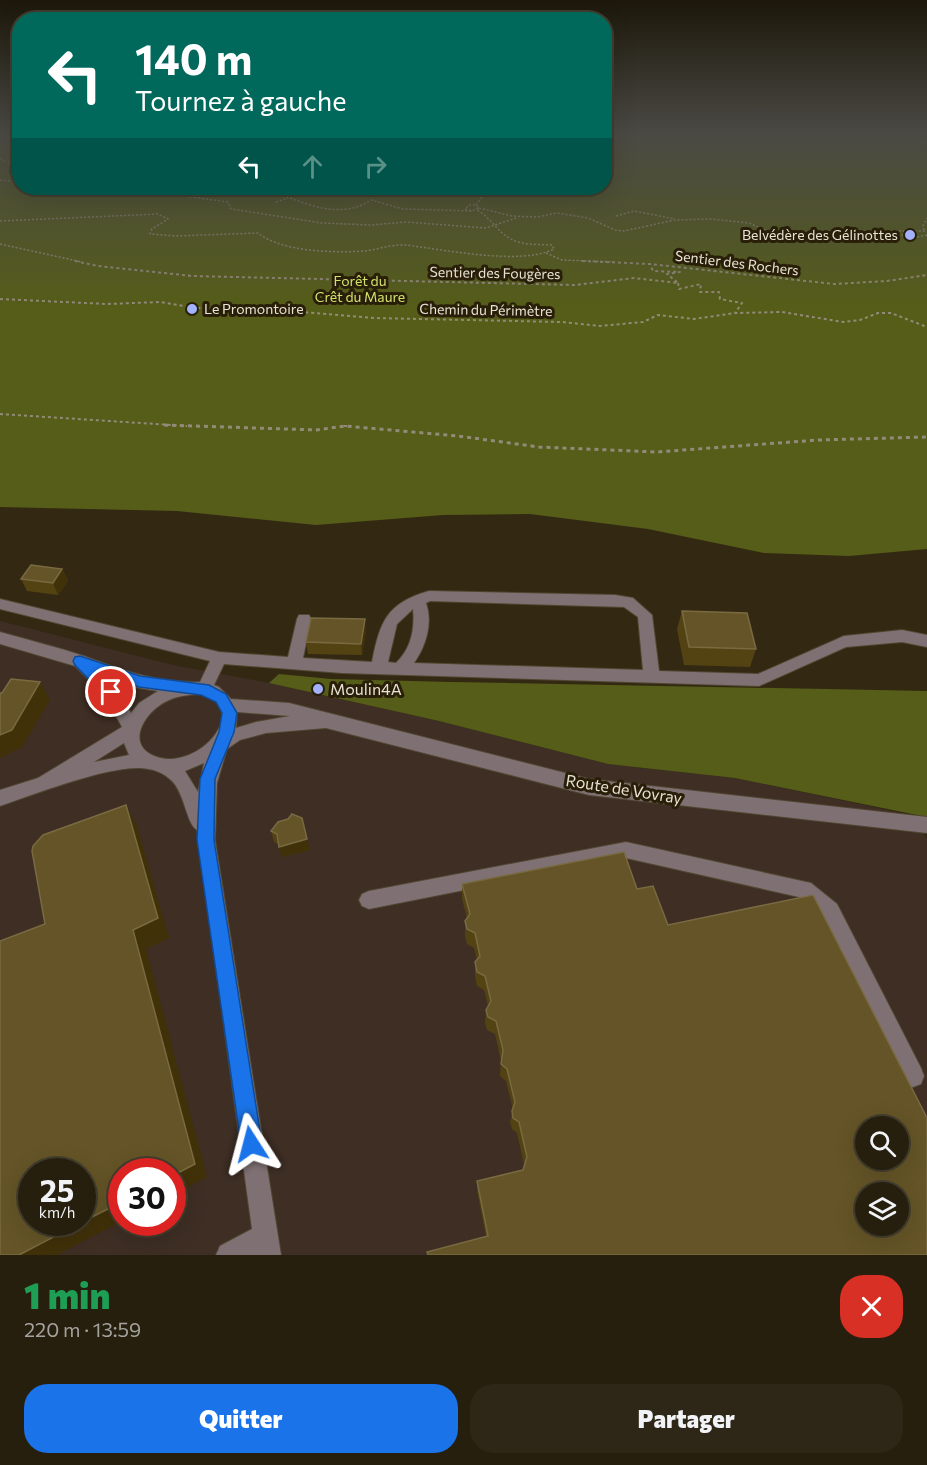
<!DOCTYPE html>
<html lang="fr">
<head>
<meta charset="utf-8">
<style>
	body { margin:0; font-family:Commissioner,sans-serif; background:#2e2717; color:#f1f3f6; height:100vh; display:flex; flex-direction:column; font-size:22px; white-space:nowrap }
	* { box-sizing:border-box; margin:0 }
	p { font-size:20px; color:#a4a29e }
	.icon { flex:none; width:33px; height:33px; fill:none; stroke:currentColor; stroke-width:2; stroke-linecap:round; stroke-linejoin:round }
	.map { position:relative; height:1255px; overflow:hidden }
	.drawer { display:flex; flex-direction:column; background:#261f0e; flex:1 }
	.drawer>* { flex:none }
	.guide { position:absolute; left:12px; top:12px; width:600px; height:183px; border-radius:24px; box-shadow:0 6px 24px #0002,0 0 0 2px #423d2e; background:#00695c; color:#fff; overflow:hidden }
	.fabs { position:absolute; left:855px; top:1116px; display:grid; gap:12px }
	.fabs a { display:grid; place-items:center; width:54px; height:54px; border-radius:50%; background:#261f0e; box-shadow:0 6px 24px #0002,0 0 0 2px #423d2e; font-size:30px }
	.speed { position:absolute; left:18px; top:1158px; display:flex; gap:12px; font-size:30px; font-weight:700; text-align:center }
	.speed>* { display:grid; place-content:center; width:78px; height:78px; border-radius:50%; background:#261f0e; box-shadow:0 6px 24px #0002,0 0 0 2px #423d2e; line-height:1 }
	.speed small { font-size:15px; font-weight:400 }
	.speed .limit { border:9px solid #d22; background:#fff; color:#111 }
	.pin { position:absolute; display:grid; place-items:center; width:51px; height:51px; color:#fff; margin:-26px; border:3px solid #fff; border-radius:50%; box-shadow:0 2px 6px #0007 }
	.me { position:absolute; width:66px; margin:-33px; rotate:351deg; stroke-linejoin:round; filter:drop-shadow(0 0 4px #0008) }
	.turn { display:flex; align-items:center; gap:21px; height:126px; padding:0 24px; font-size:27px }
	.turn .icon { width:78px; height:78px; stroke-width:2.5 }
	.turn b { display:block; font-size:42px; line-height:51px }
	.lanes { display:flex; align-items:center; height:57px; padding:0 24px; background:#0003; justify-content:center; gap:30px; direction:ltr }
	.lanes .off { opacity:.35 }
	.round { display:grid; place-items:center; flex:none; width:63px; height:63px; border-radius:24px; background:#2e2717 }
	.headline { display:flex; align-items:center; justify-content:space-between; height:102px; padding:0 24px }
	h1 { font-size:36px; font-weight:800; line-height:45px; color:#1e9e55 }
	.button { display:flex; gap:12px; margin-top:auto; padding:12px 24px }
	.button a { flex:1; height:69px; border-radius:24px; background:#1a73e8; color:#fff; font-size:24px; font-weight:800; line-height:69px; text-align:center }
	.button a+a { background:#2e2717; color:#f1f3f6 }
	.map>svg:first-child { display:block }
</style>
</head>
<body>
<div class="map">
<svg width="927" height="1255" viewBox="0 0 927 1255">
	<rect width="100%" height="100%" fill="#332912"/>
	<path fill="#3e2e24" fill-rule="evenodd" d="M0,621L173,665L269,683L439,721L608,764L735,778L912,815L927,839V1255H0ZM866,1126H898V1160H866ZM32,1172H82V1222H32ZM122,1172H172V1222H122ZM866,1192H898V1226H866Z"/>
	<path fill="#555d18" d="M0,134H19V166L9,167V174L19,175L20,188H604L605,134H927V549L849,556L764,553L648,529L530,514L443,515L316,525L177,511L0,507Z
		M279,674L331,679L452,682L927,691V817L735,778L608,764L439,721L269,683Z"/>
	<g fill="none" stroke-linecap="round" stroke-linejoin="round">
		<defs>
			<path id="minor" d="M429,591L615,595L633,598L652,615L659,671L758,674L844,636L902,630L927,635V647L902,642L846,647L759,686L342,673L224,664L214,685L219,687L231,699L289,703L589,779L927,817V833L589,795L326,728L266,733L240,740L227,749L217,783L215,840L281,1255H216L220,1246L252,1229L197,830C186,823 185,794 172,781C166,775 157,770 148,769C116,762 33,795 0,806V790L38,778L122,727L105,696L75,666L0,644V632C28,640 57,647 84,656C125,671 156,683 200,682L210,661L0,609V599L219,652L288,657L297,619L299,615H309L311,619L303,658L372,662C380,621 387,603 429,591ZM430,601L624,607L638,617L643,670L414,663C426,646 433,623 426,603ZM413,609C415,629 411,649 396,663L388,662L397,624ZM105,677L139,688L158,691L139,703L131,713L117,688ZM200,694C253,708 199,771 157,757C124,746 144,713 165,702C176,696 187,695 200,694ZM237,712L290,716L256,722L236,728ZM124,743L129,755L94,762ZM204,763L198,792L185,771Z
				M626,842L811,883L837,904L921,1068L924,1076L921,1084L913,1087L905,1084L823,918L799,897L626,858L369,909L362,906L359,900L362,894L369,891Z"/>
		</defs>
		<use href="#minor" stroke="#504731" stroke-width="2"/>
		<path stroke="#938b79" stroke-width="1.5" stroke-dasharray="2 2" stroke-linecap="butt" d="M884,134L901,142L927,143
			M0,159L20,167
			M0,180L20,182
			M127,188L228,202L231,209L322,223L370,225L406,222L486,228L516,218
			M264,188C296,199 337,223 371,200L403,209L472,211
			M276,202L288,198
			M469,205H476L479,208L472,211L465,209Z
			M476,205L489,188
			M479,208L512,216L537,217L557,213L588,218L615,230L624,231L675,220L710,219L749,223L774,234L818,231H927
			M616,216L634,211L675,219
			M0,221L158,214L168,219L152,229L150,234L176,236L258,233C282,252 334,253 364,251C377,250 391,244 405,245C442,249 520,266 554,249L552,245C538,244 522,246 509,238C497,231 490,217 477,210
			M924,230L923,226L927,218
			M894,233L913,238L927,235
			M0,244L82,262
			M546,253L562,260L615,262"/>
		<path stroke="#938b79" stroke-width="2" stroke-dasharray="3 3" stroke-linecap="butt" d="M75,261L98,266L192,276L575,285L634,278L678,283L667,274L680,272L653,271L650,264
			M582,261L650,264L834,284L887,281L927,275
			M678,283L679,289L701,284L700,292H719L720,299L742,303L735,313
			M0,299L107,304L160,302L195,308L267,309L374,318L562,322L600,326L643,322L658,315L694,319L735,313L782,312L843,322L860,320L878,313H891L927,327
			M0,414L187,426
			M344,426H347"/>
		<path stroke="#938b79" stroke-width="3" stroke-dasharray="4 4" stroke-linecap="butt" d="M164,425L316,430L345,426L458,436L539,447L657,452L818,440L927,437"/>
		<use href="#minor" fill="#7f7173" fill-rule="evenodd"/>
	</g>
	<path fill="#544312" d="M62,569L68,581L58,595L27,591L21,579Z
		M682,611L756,649L750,667L684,665L677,629Z
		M366,631L362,655L308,654L306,642Z
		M271,831L310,850L282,857L279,845L274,842Z
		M462,884L637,889L668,925L927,1118L486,1237L477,1190V1181L523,1170L524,1165L517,1133L512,1129L510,1122L513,1109L506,1081L500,1076L501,1061L495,1034L487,1030L485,1023L486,1010L488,1006L484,990L477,986L475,976V962L477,960L474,948L467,944L465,936V921L467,918L462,899Z"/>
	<path fill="#403109" d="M62,569L68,581L58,595L53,583Z
		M365,619L366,631L362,655L361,644Z
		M40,682L50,700L22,747L0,758V735Z
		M126,805L137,826L169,938L146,949L207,1177L172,1195V1176L133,930Z
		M302,818L310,850L282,857L279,847Z
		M122,1202V1221L57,1255H19Z"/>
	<path fill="#645427" stroke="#796a42" stroke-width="1.5" fill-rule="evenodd" d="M31,565L62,569L53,583L21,579Z
		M682,611L747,613L756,649L689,647Z
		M311,618L365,619L361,644L306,642Z
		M11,679L40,682L12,730L0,735V693H2Z
		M126,805L158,918L133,930L195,1164L172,1176V1172H122V1202L82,1222V1172H32V1222H82L19,1255H0V941L45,924L32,851L33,846L43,835Z
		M292,814L302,818L307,839L279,847L277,834L271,831L278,822L288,819Z
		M624,852L637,889L653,886L668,925L813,895L927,1118V1255H428L427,1252L488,1236L477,1181L523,1170L527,1157L519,1122L513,1118L512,1111L515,1102L507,1069L501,1064L503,1050L496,1021L488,1017L486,1010L491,1001L485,976L477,972L475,962L480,956L475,933L467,929L465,921L470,914L462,884ZM866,1126H898V1160H866ZM866,1192H898V1226H866Z"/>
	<linearGradient id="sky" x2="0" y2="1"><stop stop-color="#1c170a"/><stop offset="0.43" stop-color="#4a4944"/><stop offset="1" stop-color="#4a4944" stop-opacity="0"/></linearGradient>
	<rect width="927" height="310" fill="url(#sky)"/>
	<path fill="#1a73e8" stroke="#114b97" stroke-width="1.5" d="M80,656L140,676L209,685L226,694L237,713L234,732L215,779L214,840L262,1144L259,1151L251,1154L244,1151L241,1144L197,840L200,779L219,732L222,713L216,702L201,695L139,687L102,675L118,692L116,696H105L75,665L73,661L75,657Z"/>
	<g fill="#a3b2fd" stroke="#291f08" stroke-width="2">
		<circle cx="910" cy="235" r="6"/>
		<circle cx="192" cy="309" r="6"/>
		<circle cx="318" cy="689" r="6"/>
	</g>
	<g text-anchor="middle" stroke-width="6" stroke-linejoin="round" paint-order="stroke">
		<g font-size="14" fill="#e8e2d4" stroke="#291f08" text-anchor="end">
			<text x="898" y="240">Belvédère des Gélinottes</text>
			<text x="204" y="314" text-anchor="start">Le Promontoire</text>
		</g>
		<g font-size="14" fill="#e8e2d4" stroke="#291f08">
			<text transform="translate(737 263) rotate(7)" y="5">Sentier des Rochers</text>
			<text transform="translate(495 273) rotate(1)" y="5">Sentier des Fougères</text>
			<text transform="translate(486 310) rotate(1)" y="5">Chemin du Périmètre</text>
		</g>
		<g font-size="14" fill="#d1e16b" stroke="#291f08">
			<text x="360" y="286">Forêt du<tspan x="360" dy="16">Crêt du Maure</tspan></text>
		</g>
		<g font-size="16" fill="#e8e2d4" stroke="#291f08" text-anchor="start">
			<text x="330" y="695">Moulin4A</text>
		</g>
		<g font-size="16" fill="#e8e2d4" stroke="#291f08">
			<text transform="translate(624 789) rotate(9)" y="6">Route de Vovray</text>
		</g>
	</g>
</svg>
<div class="fabs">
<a><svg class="icon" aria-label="search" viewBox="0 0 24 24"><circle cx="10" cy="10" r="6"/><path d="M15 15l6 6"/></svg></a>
<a><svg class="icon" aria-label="layers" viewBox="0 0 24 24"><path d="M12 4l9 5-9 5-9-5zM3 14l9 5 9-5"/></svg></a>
</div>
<div class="speed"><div>25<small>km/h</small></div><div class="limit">30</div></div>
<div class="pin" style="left:111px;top:692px;background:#d93025"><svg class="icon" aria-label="arrive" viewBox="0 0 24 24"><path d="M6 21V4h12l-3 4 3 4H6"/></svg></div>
<svg class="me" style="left:251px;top:1144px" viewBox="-20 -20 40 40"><path d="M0-17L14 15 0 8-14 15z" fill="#1a73e8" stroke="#fff" stroke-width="4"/></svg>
<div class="guide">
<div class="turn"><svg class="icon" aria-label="left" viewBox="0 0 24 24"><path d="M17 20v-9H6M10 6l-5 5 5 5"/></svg><div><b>140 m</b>Tournez à gauche</div></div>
<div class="lanes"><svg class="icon" aria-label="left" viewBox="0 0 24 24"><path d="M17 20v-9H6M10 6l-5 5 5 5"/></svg><svg class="icon off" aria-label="ahead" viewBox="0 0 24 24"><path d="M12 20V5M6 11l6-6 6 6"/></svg><svg class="icon off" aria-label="right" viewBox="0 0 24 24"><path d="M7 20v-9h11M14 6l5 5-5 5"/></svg></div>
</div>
</div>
<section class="drawer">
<div class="headline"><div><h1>1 min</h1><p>220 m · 13:59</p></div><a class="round" style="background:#d93025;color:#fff"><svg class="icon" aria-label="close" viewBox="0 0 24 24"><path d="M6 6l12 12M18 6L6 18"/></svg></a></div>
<div class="button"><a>Quitter</a><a>Partager</a></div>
</section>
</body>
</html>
